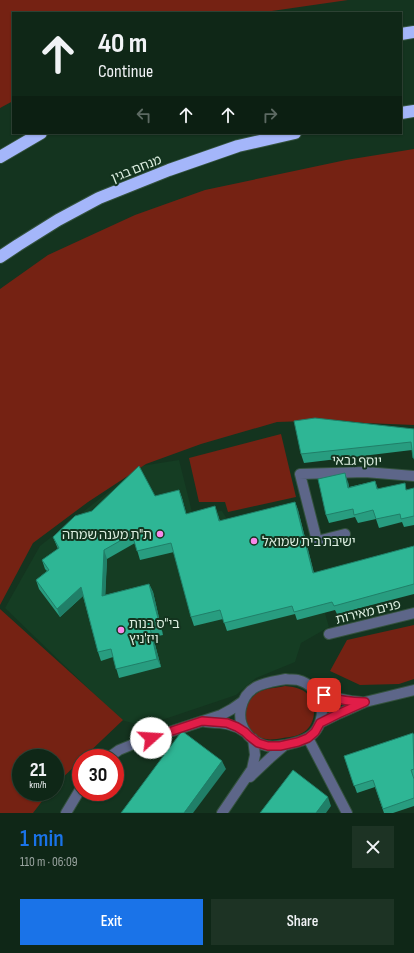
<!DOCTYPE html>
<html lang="en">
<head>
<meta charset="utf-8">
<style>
	body { margin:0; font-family:"Sofia Sans Condensed","Noto Sans Hebrew",sans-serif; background:#1d3324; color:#f1f3f6; height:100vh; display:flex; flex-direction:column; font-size:15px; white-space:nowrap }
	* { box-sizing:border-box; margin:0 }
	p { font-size:13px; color:#9ba5a1 }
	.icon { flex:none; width:22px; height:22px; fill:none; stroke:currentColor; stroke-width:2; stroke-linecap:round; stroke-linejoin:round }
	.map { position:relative; height:813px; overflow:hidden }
	.side { display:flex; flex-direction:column; background:#0f2717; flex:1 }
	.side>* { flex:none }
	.guide { position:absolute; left:12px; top:12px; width:390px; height:122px; border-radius:0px; box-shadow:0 1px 3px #0004,0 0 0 1px #2f4436; background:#0f2717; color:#f1f3f6; overflow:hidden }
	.speed { position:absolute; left:12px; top:749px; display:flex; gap:8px; font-size:20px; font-weight:700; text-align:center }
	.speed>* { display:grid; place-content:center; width:52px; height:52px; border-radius:50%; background:#0f2717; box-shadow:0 1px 3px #0004,0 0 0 1px #2f4436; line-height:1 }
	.speed small { font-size:10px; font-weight:400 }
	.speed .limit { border:6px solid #d22; background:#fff; color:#111 }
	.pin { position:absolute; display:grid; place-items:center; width:34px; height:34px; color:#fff; margin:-17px; border-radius:8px; box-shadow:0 2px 6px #0006 }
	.me { position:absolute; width:44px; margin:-22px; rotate:71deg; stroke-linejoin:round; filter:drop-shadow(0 0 3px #0008) }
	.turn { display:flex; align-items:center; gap:14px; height:84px; padding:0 20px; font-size:18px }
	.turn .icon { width:52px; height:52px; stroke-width:2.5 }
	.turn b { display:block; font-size:28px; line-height:34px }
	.lanes { display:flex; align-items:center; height:38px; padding:0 20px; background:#0003; justify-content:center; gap:20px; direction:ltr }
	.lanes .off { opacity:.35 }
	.round { display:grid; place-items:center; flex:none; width:42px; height:42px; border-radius:0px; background:#1d3324 }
	.head { display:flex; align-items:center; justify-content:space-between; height:68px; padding:0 20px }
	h1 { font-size:24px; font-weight:600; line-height:30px; color:#1a73e8 }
	.button { display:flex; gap:8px; margin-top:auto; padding:8px 20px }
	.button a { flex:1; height:46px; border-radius:0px; background:#1a73e8; color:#fff; font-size:16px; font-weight:600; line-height:46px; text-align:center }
	.button a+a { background:#1d3324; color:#f1f3f6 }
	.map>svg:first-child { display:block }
</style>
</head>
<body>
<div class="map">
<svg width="414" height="813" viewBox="0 0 414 813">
	<rect width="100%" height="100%" fill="#14341f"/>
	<path fill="#153d23" d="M179,460L192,512L222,511L227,519L294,505L329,627L301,643L295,662L256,678L236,695L144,726L121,720L5,608L40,546L141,466Z"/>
	<path fill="#752213" d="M0,0H348L258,13H13V101L0,108Z
		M414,149V425L365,423L337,420L277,422L201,444L146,464L88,502L33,543L0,605V289L48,255L135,215L205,190L346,160Z
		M281,434L296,497L228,512L225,502H199L189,458Z
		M0,609L123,720L83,758H81V760L55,785V758H21V792H49L33,813H0Z
		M414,625V679L399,684L360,685L330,671L347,640Z
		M285,686C296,687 306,689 311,699C317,710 314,725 304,732C298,736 290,737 283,738C276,739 267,741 259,737C254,734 248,727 246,721C243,710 249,698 259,692C266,688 277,688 285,686Z"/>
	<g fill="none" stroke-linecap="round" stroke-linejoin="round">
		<defs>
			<path id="minor" d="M345,534L317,541L300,474L365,472L414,476
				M329,634L414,613
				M286,679C290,680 295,679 298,680C309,683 319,692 321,702C324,715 320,730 309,737C302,742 293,743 285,745C280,746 273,747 267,746C249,742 237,726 241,708C246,684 266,683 286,679Z
				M316,691C331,697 345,701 361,702
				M206,722C222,723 232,723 245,732
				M320,723L338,714L365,702L414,690
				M308,738L347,813
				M108,758L119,750L136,743L221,715L232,709L242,702
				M250,777L270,758L285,745
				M66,813L81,788
				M222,813L252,769L255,755L253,739"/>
			<path id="highway" d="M401,34L414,32
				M401,113L414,111
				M0,157L41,133
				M0,257L18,245L58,220L99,198L169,170L238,146L295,133"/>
		</defs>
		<use href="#minor" stroke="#34523e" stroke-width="12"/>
		<use href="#highway" stroke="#34523e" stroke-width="14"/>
		<use href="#minor" stroke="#5d6689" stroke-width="10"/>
		<use href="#highway" stroke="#a4b6fa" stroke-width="12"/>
	</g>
	<path fill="#289d80" d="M414,429V460L412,450L304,463L301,454Z
		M375,481L378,489L407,490L414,488V525L404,527L402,522L379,528L376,519L358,523L355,517L329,523L326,515L348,482L349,487Z
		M179,490L182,498L186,514L218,515L220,521L295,502L298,510L314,573L414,546V594L337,614L335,610L297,620L295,614L227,631L223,619L194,626L191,617L174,552L140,560L135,543L107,559L105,595L149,584L153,592L163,635L153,637L161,667L119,678L113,657L101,661L98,652L83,596L60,617L39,589L36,580L47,571L45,569L42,560L58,549L53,537Z
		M414,734V806L393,813H384L375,787L357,793L344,756Z"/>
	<path fill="#207f68" d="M345,473L348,482L351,496L348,488Z
		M179,490L182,498L189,523L186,514Z
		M295,502L298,510L316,582L313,573Z
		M215,506L218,515L222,530L219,521Z
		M104,550L107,559L105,605L102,596Z
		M149,584L153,592L163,635L160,626Z
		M81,587L84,595L60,617L57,609Z
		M150,628L153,637L161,667L157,659Z
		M222,761L226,769L193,813H184Z
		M328,797L331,806L326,813H316Z"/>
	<path fill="#2eb695" stroke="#207f68" d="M315,418L414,429V458H413L411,442L301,454L294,421Z
		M139,466L155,496L179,490L186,514L215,506L219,521L295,502L313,573L414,546V584L334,606L332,602L294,612L292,606L224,623L220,610L191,617L171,543L137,551L132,534L104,550L102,596L149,584L160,626L150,628L157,659L116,669L111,649L98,652L81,587L57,609L36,580L49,570L42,560L59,548L53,537L75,516L92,511Z
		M345,473L348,488L375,481L377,489L405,483L406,490L414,488V516L401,519L400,514L376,519L373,510L354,515L353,509L326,515L318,479Z
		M182,731L222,761L184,813H121Z
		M413,733L414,769L411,770L414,779V798L383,809L373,780L354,786L344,756Z
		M293,770L328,797L316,813H260Z"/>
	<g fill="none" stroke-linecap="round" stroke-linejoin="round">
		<defs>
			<path id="route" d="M151,738L202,721L227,723L237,727L245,732L249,736L258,743L268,746H280L298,742L308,738L315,732L320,723L338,714L365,702C351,702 338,700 324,695"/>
		</defs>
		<use href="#route" stroke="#92132f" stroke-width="10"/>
		<use href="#route" stroke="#e11d48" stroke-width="7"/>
	</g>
	<g fill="#f888e9" stroke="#14341f" stroke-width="1.5">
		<circle cx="160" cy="534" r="4"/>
		<circle cx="254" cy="541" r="4"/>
		<circle cx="121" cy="630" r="4"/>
	</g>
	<g text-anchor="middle" stroke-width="4" stroke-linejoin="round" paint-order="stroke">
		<g font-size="13" fill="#dceee0" stroke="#14341f">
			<text transform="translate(136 168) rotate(-22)" y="5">מנחם בגין</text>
			<text transform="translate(357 460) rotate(1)" y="5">יוסף גבאי</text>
			<text transform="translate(368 611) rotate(-14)" y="5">פנים מאירות</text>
		</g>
		<g font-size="13" fill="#dceee0" stroke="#14341f" text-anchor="start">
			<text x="152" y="539" text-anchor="end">ת"ת מענה שמחה</text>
			<text x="262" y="546">ישיבת בית שמואל</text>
			<text x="129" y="628">בי"ס בנות<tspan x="129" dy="15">ויז'ניץ</tspan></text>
		</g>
	</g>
</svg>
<div class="speed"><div>21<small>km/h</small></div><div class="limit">30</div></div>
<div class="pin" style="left:324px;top:695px;background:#d93025"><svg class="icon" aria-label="arrive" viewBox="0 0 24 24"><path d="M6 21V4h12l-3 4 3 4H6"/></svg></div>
<svg class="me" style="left:151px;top:738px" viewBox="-20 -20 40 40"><circle r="19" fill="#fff"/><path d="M0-13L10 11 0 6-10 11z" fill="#e11d48"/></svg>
<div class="guide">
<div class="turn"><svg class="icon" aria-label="ahead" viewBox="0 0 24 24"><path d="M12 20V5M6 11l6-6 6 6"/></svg><div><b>40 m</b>Continue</div></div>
<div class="lanes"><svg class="icon off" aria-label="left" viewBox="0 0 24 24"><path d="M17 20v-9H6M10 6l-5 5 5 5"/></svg><svg class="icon" aria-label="ahead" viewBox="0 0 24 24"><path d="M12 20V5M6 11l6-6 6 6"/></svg><svg class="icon" aria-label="ahead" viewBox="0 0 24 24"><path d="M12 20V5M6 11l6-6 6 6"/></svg><svg class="icon off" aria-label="right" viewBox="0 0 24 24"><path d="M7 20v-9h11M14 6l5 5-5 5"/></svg></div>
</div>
</div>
<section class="side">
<div class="head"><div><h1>1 min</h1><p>110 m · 06:09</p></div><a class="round"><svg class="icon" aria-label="close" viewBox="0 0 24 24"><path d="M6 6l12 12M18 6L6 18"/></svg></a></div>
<div class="button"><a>Exit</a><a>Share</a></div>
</section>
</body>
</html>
